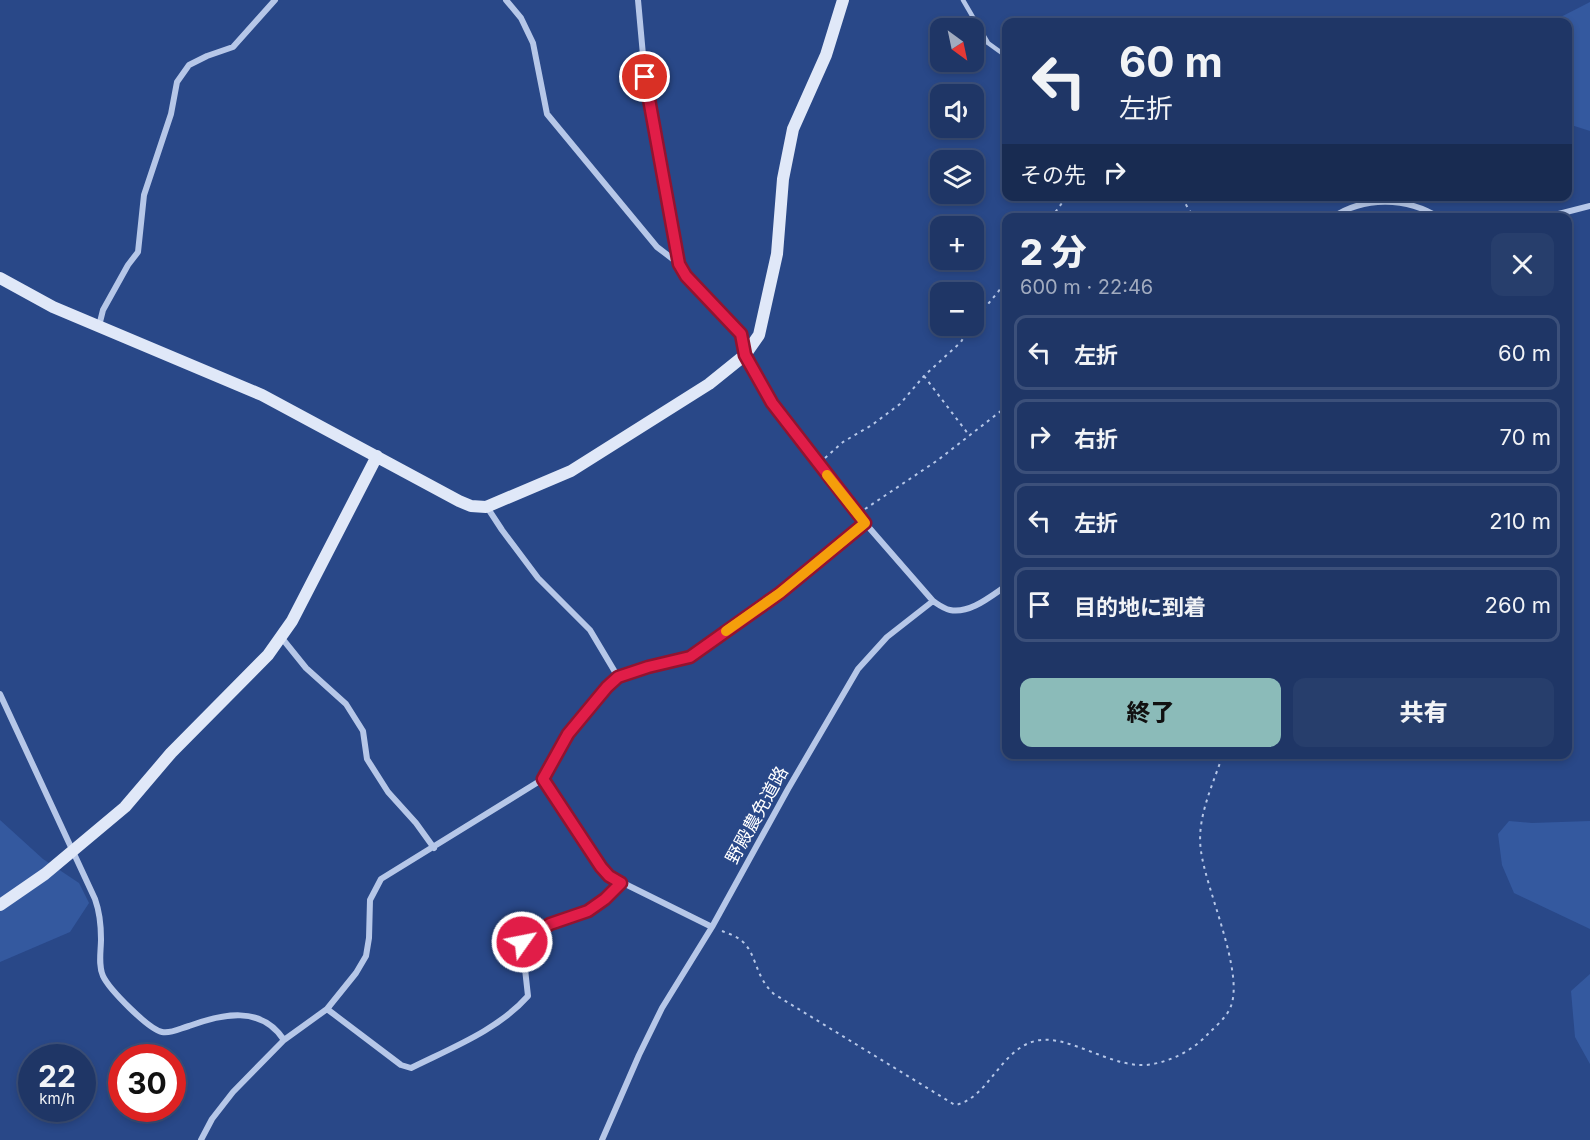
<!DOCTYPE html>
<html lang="ja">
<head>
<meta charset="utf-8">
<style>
	body { margin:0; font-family:Inter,"Noto Sans JP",sans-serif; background:#273e6c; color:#f1f3f6; height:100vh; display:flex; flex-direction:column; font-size:22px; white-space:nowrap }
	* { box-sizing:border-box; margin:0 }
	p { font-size:20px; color:#a1abbf }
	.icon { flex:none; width:33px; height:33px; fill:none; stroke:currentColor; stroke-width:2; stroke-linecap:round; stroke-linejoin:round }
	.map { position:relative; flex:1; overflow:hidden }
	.side { position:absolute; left:1002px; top:213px; width:570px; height:546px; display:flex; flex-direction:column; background:#1f3666; border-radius:12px; box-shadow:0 3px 9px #0003,0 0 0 2px #3c507a }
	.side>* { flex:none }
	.banner { position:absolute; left:1002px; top:18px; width:570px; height:183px; border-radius:12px; box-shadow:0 3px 9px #0003,0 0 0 2px #3c507a; background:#1f3666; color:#f1f3f6; overflow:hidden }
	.needle { width:39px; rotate:147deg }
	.fabs { position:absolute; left:930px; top:18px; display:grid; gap:12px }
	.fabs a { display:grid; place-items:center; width:54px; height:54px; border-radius:12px; background:#1f3666; box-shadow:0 3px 9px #0003,0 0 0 2px #3c507a; font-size:30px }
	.speed { position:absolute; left:18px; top:1044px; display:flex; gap:12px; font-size:30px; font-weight:700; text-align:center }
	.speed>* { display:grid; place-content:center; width:78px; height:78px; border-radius:50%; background:#1f3666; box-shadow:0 3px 9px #0003,0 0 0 2px #3c507a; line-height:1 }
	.speed small { font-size:15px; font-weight:400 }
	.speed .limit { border:9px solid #d22; background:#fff; color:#111 }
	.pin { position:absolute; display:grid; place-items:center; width:51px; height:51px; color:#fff; margin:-26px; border:3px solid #fff; border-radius:50%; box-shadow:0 2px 6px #0007 }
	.me { position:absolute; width:66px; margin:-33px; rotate:57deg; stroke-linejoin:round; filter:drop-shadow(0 0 4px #0008) }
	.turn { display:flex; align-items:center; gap:21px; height:126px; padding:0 18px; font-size:27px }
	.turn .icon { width:78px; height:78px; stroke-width:2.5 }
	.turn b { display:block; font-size:42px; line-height:51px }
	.then { display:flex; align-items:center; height:57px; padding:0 18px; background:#0003; gap:12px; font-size:22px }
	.round { display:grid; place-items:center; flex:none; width:63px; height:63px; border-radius:12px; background:#273e6c }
	.overview { display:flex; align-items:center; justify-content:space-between; height:102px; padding:0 18px }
	h1 { font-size:36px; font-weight:800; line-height:45px }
	.button { display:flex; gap:12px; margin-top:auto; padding:12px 18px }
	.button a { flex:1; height:69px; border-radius:12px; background:#8bbbb9; color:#111; font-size:24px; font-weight:800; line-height:69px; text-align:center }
	.button a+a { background:#273e6c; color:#f1f3f6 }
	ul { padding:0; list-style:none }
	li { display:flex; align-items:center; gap:18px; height:75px; margin:0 12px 9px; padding:0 6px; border:3px solid #3c507a; border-radius:12px }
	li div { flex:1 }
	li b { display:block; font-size:22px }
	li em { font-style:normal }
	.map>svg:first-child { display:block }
</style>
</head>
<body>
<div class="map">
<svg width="1590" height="1140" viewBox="0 0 1590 1140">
	<rect width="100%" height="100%" fill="#294888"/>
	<path fill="#34599f" d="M1590,2V131L1568,124V22H1551Z
		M0,820L43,859L79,883L89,903L70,932L0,962Z
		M1509,821L1532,823L1590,821V929L1514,893L1502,865L1498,834Z
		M1590,974V1064L1575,1037L1571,991Z"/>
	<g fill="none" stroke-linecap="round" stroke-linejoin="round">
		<path stroke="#b6c7e8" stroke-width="2" stroke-dasharray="3 4.5" stroke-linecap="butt" d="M1167,196L1182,198L1194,218
			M1051,218L1062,203
			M974,321L1002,287L1006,276
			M924,376L969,435
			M825,458L843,442L872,425L900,404L924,376L961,342L970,326
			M865,509L938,460L1006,407
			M722,931C729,934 737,936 743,942C757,955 755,977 774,994L955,1105C988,1099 1000,1050 1035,1041C1068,1032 1115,1072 1153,1064C1174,1060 1194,1049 1208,1034C1216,1026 1227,1017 1231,1006C1244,971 1206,890 1201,851C1196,818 1213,785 1223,754"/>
		<path stroke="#b6c7e8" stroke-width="4.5" d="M963,0L988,43L1006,56
			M1067,196V197"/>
		<path stroke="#b6c7e8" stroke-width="6" d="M506,0L521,18L533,43L547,114L657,247L678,263
			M638,0L645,77L679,264L686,276L741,334L745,355L772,403L865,523L933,601C939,605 944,609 950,610C970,614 991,596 1006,586
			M1332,218C1364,196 1407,197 1440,218
			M1543,218L1590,206
			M99,326L103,310L128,265L138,252L144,195L171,114L177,82L189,65L207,56L233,47L275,0
			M487,507L502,530L538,578L590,630L618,677
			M281,637L306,668L346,704L363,731L367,759L388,792L416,823L434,848
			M0,694L95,899C100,913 101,925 101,939C101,951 98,965 103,976C109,989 148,1029 162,1032C171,1034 181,1028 189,1026C222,1014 261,1005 284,1040
			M543,779L601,867L609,876L712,927
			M327,1009L401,1065L411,1068C451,1048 498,1030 528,996L522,942L550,924L588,911L605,899L621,883
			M201,1140L212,1119L233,1092L284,1040L327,1009L356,973L366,956L369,938L370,900L381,879L543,779L568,733L607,687L618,677L648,667L690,657L780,593L865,523
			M602,1140L639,1055L662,1008L712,927L788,789L858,669L887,637L933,601"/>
		<path stroke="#e0e8f8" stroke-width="12" d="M0,278L53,307L262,395L459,501L471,506L486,507L571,471L709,384L745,355L759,335L777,254L783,179L793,129L826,55L843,0
			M0,905L45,874L125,807L171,753L268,655L292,621L377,456"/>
	</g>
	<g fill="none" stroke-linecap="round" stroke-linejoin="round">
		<defs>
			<path id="route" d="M522,942L550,924L588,911L605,899L621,883L609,876L601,867L543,779L568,734L607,687L618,677L648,667L690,657L780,593L865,523L772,403L745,355L741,334L686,276L679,264L645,77"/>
		</defs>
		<use href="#route" stroke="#92132f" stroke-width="15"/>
		<use href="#route" stroke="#e11d48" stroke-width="10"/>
		<path stroke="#f59e0b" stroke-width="10" d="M726,631L780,593L865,523L827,475"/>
	</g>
	<g text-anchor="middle" stroke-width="6" stroke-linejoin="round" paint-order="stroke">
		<g font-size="18" fill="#fff" stroke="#294888">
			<text transform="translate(757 815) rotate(-61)" y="6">野殿農免道路</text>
		</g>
	</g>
</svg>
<div class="fabs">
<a><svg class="needle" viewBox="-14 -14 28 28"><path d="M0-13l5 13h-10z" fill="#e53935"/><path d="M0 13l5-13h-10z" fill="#a1abbf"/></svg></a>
<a><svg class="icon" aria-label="sound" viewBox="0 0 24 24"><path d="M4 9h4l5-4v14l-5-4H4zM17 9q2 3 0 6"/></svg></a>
<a><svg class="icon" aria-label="layers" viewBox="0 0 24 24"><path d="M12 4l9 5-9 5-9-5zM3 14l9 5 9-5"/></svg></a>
<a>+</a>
<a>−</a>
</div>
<div class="speed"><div>22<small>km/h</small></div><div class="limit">30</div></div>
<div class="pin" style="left:645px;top:77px;background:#d93025"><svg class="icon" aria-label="arrive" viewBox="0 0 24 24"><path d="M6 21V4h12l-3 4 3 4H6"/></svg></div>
<svg class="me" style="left:522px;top:942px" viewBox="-20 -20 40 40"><circle r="17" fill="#e11d48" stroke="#fff" stroke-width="3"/><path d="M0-11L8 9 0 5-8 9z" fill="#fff"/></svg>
<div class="banner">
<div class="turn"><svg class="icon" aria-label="left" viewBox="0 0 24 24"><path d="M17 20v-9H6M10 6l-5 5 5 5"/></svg><div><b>60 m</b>左折</div></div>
<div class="then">その先<svg class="icon" aria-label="right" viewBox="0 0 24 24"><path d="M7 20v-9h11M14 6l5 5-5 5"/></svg></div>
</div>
<section class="side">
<div class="overview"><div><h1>2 分</h1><p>600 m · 22:46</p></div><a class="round"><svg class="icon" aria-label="close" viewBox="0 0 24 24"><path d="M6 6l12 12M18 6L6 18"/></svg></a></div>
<ul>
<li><svg class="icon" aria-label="left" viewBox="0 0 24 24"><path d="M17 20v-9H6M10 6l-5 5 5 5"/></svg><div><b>左折</b></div><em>60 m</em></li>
<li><svg class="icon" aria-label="right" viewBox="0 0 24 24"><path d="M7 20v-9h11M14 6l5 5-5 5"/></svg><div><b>右折</b></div><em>70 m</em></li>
<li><svg class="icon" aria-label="left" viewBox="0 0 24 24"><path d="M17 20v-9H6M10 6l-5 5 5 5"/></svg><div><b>左折</b></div><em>210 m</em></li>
<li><svg class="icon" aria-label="arrive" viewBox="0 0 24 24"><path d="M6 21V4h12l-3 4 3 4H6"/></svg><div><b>目的地に到着</b></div><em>260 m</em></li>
</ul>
<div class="button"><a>終了</a><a>共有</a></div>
</section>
</div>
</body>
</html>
